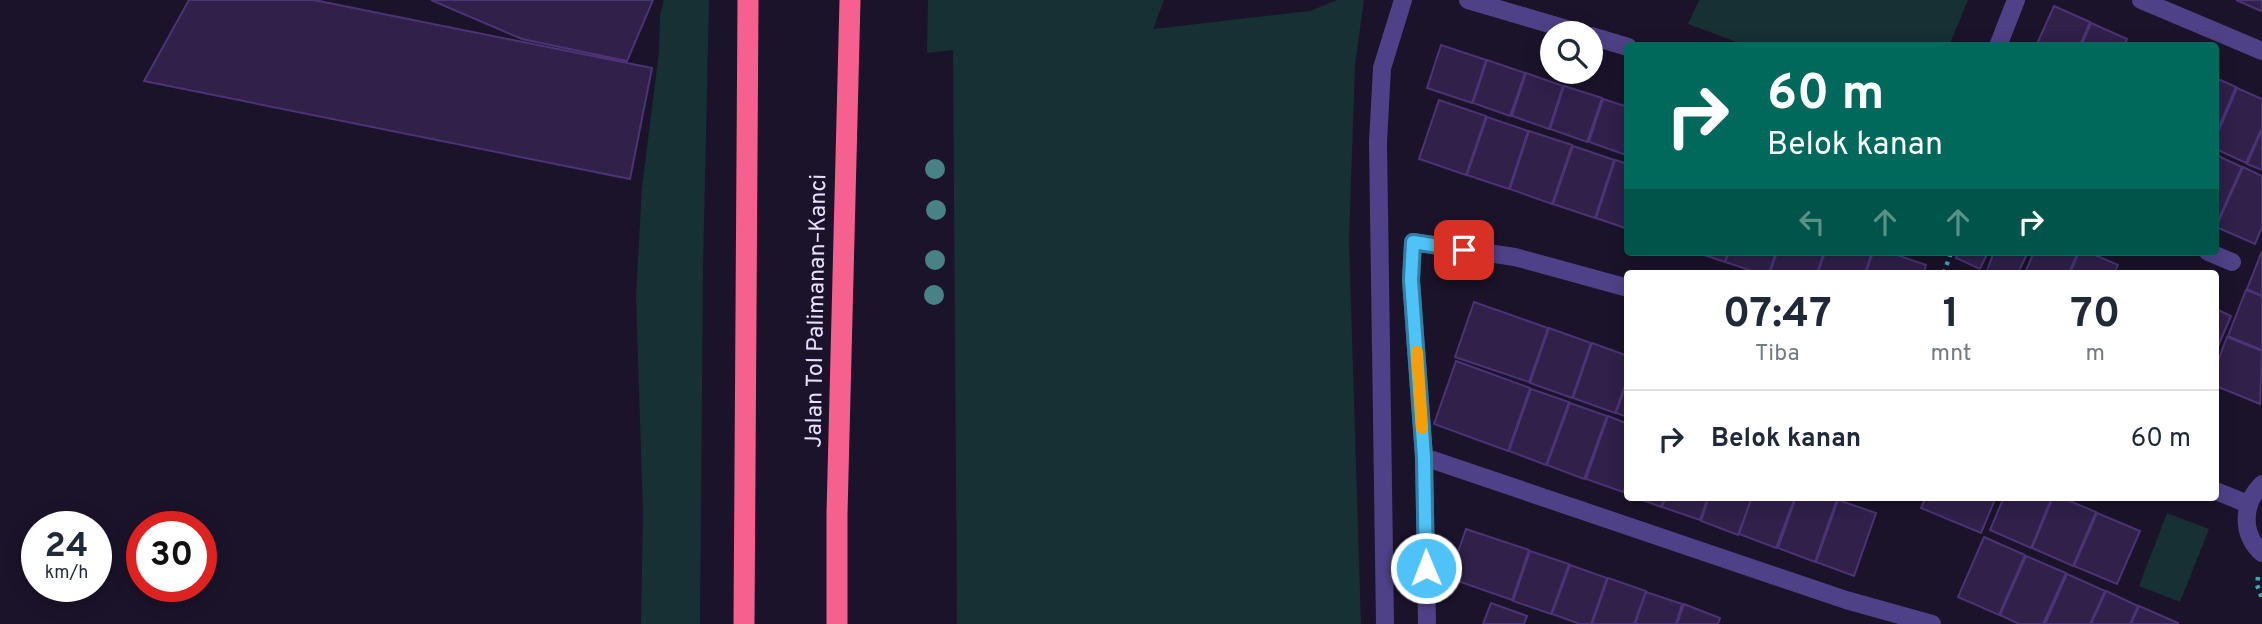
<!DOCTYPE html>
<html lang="id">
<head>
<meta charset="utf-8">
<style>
	body { margin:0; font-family:Overpass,sans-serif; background:#f6f6f7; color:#1f2937; height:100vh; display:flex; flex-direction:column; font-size:26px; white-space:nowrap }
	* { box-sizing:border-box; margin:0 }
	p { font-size:23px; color:#747a83 }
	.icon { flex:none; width:38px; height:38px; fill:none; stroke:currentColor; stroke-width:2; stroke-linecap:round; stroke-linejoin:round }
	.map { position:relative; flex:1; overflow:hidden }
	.details { position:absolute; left:1624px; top:270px; width:595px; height:231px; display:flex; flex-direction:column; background:#fff; border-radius:7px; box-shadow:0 4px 18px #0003 }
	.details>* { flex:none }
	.guide { position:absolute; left:1624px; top:42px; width:595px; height:214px; border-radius:7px; box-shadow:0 4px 18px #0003; background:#00695c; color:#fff; overflow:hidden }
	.controls { position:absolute; left:1540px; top:21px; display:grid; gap:14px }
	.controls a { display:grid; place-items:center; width:63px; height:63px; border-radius:50%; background:#fff; box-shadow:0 4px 18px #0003; font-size:35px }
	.speed { position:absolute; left:21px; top:511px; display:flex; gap:14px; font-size:35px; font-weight:700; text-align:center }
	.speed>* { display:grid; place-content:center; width:91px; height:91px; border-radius:50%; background:#fff; box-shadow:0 4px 18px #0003; line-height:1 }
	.speed small { font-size:18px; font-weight:400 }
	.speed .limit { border:10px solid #d22; background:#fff; color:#111 }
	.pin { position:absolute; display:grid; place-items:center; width:60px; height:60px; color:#fff; margin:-30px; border-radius:14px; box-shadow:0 4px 10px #0006 }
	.me { position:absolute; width:77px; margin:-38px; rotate:359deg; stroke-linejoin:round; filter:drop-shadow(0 0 5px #0008) }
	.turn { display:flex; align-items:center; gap:24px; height:147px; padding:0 28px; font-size:32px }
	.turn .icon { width:91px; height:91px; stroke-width:2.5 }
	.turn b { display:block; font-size:49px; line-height:60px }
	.lanes { display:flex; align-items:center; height:66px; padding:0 28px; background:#0003; justify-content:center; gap:35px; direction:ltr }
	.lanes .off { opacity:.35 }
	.eta { display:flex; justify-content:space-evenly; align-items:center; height:119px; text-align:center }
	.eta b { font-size:42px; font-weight:700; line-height:49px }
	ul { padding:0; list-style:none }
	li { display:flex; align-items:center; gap:21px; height:98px; padding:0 28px; border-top:2px solid #e0e1e3 }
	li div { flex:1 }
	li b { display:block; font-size:26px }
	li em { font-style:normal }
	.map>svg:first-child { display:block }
</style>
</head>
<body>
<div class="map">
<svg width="2262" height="624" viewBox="0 0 2262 624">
	<rect width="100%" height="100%" fill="#1b132a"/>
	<path fill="#163034" d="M664,0H709L703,269L700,624H641L643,512L636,296L642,187L659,52L660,14Z
		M928,0H1164L1153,29L1310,11L1337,0H1364L1355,65L1349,240L1361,624H957L953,50L927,53Z
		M1699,0H1968L1949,46L1745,45L1688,24Z
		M2167,513L2209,529L2180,602L2139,586Z"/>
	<path fill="#30204a" stroke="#4c3375" stroke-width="2" d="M189,0H314L652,68L630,179L144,81Z
		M431,0H653L627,61L522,39Z
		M2236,0H2262V9L2261,11Z
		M2054,6L2090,22L2080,46H2036Z
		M2091,23L2127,39L2124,46H2081Z
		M1441,45L1486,60L1472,103L1427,88Z
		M1487,60L1525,73L1510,116L1473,103Z
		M1526,73L1563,86L1549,129L1512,116Z
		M2216,78L2236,87L2216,134Z
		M1564,86L1602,98L1587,142L1550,129Z
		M2237,88L2262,99V128L2246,163L2216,149V137Z
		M1603,99L1628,107L1626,155L1589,142Z
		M1439,100L1486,116L1466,175L1419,159Z
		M1487,117L1528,131L1509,189L1467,175Z
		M2262,130V170L2247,164Z
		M1529,131L1572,145L1552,204L1510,189Z
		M1573,146L1614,160L1595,218L1553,204Z
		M2216,155L2242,167L2216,225Z
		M1615,160L1628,164V229L1596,218Z
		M2243,167L2262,176V227L2255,244L2216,227Z
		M2262,251V296L2247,289Z
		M1695,252H1728L1725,262Z
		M1729,252H1776L1769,273H1758L1725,262Z
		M1777,252H1824L1817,273H1770Z
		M1825,252H1872L1865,273H1818Z
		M1873,252H1888L1926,265L1924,273H1866Z
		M1958,252H1988L1980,269L1956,258Z
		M1994,252H2028L2018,273H1986Z
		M2034,252H2078L2069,273H2025Z
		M2079,252H2088L2118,265L2114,273H2070Z
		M2246,290L2262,296V350L2228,336Z
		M1474,302L1548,328L1529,382L1455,357Z
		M2216,309L2231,316L2216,351Z
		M1549,328L1591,343L1572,398L1530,383Z
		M2227,337L2262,351L2260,404L2216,386V366Z
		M1592,343L1628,356V377L1615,413L1573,398Z
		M1456,361L1530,388L1508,451L1434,424Z
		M1628,380V417L1616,413Z
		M1531,389L1569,402L1546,465L1509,451Z
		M1570,403L1607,416L1584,479L1547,465Z
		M1608,416L1628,424V479L1623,492L1586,479Z
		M1635,497H1665L1661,507Z
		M1666,497H1708L1700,520L1662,507Z
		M1709,497H1752L1738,535L1701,521Z
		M1752,497H1795L1776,548L1739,534Z
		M1796,497H1831L1837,499L1815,562L1778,548Z
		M1926,497H1996L1981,533L1921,508Z
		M2004,497H2052L2031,548L1990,530Z
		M2053,497H2060L2096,512L2073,566L2032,548Z
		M1838,500L1876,513L1854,576L1816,562Z
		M2097,513L2140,531L2117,584L2074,566Z
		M1466,529L1529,550L1512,600L1449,578Z
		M1984,537L2025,555L1999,615L1958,597Z
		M1530,551L1569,564L1551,614L1513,601Z
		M2026,556L2066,573L2043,624H2019L2000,615Z
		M1570,565L1607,578L1591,624H1580L1552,614Z
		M2067,574L2105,591L2090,624H2045Z
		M1608,578L1646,591L1634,624H1592Z
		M2106,591L2138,606L2130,624H2091Z
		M1646,592L1682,604L1676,624H1635Z
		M1491,603L1527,616L1524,624H1483Z
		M1684,604L1720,618L1718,624H1677Z
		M2139,606L2178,623V624H2131Z"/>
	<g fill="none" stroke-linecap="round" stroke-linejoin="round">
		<path stroke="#38a9b7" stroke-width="4.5" stroke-dasharray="3.5 5" stroke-linecap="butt" d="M1944,273L1951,252
			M2258,577L2257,585L2262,598"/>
		<path stroke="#4f4187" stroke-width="18" d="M1468,0L1580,33
			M2141,0L2262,51
			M1591,36L1628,47
			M1998,46L2016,0
			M2208,252L2232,262
			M1424,457L1846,600L1932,624
			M2262,484C2242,504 2241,534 2262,553
			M2216,491L2248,504
			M1385,624L1378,142L1382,68L1403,0
			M1427,624L1424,457L1411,280L1413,242L1515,257L1628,288"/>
		<path stroke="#f6608e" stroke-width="21" d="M744,624L748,0
			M837,624V514L850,0"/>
	</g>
	<g fill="#488186">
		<circle cx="935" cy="169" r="10"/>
		<circle cx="936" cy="210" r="10"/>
		<circle cx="935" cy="260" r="10"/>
		<circle cx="934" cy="295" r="10"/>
	</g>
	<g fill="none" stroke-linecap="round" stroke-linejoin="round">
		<defs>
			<path id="route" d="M1426,568L1424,457L1411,280L1413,242L1464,250"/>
		</defs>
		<use href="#route" stroke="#337fa1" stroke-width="18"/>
		<use href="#route" stroke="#4fc3f7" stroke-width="12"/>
		<path stroke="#f59e0b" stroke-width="12" d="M1417,352L1422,428"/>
	</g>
	<g text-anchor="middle" stroke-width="7" stroke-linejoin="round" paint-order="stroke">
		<g font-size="23" fill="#e7defd" stroke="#1b132a">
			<text transform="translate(815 311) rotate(-89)" y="8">Jalan Tol Palimanan–Kanci</text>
		</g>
	</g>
</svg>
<div class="controls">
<a><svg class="icon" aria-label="search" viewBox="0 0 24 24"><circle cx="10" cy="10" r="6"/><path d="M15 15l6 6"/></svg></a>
</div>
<div class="speed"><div>24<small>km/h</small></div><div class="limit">30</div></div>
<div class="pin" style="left:1464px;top:250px;background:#d93025"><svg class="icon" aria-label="arrive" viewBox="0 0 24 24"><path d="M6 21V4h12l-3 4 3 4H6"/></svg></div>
<svg class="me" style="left:1426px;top:568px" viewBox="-20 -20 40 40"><circle r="17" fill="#4fc3f7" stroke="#fff" stroke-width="3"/><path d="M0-11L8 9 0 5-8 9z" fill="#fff"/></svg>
<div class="guide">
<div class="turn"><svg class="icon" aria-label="right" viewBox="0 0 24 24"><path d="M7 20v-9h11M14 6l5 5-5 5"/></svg><div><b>60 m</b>Belok kanan</div></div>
<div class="lanes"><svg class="icon off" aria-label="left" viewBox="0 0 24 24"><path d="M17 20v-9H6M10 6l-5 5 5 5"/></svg><svg class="icon off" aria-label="ahead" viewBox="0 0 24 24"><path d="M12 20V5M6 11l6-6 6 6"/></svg><svg class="icon off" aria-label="ahead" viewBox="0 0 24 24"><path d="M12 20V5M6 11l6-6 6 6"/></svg><svg class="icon" aria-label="right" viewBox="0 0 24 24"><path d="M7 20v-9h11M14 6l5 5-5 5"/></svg></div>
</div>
<section class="details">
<div class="eta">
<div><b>07:47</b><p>Tiba</p></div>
<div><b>1</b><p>mnt</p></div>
<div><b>70</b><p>m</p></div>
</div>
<ul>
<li><svg class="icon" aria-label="right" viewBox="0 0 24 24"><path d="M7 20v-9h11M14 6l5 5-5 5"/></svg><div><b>Belok kanan</b></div><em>60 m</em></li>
</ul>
</section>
</div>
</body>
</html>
